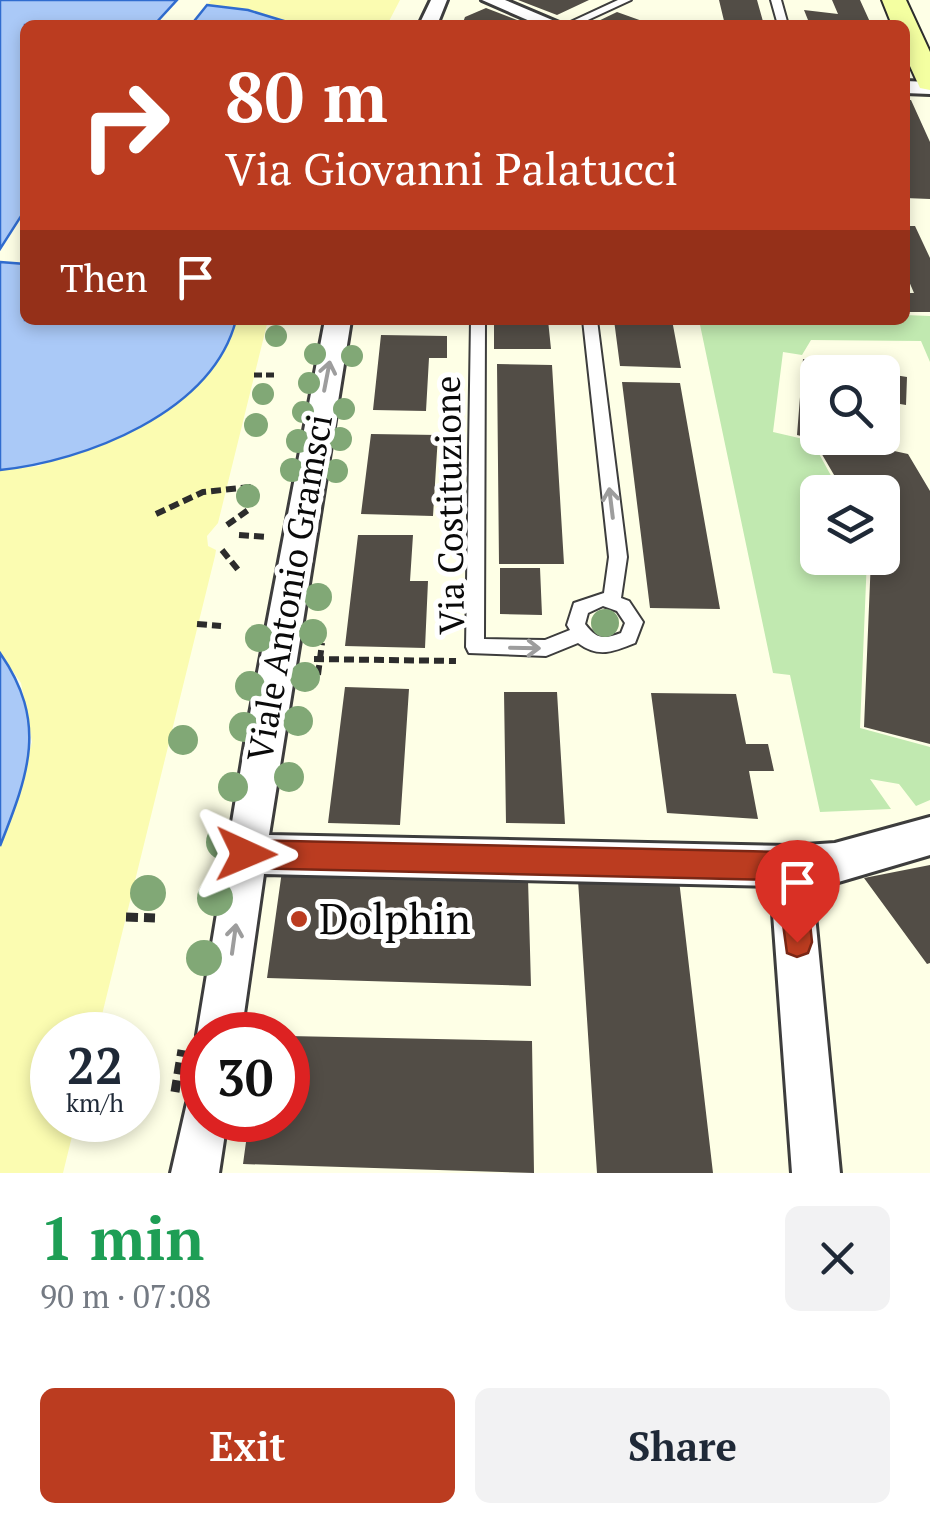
<!DOCTYPE html>
<html lang="en">
<head>
<meta charset="utf-8">
<style>
	body { margin:0; font-family:"PT Serif",serif; background:#f2f2f3; color:#1f2937; height:100vh; display:flex; flex-direction:column; font-size:38px; white-space:nowrap }
	* { box-sizing:border-box; margin:0 }
	p { font-size:32px; color:#747a83 }
	.icon { flex:none; width:55px; height:55px; fill:none; stroke:currentColor; stroke-width:2; stroke-linecap:round; stroke-linejoin:round }
	.map { position:relative; height:1173px; overflow:hidden }
	.details { display:flex; flex-direction:column; background:#fff; flex:1 }
	.details>* { flex:none }
	.banner { position:absolute; left:20px; top:20px; width:890px; height:305px; border-radius:15px; box-shadow:0 5px 15px #0003; background:#bb3c20; color:#fff; overflow:hidden }
	.fabs { position:absolute; left:800px; top:355px; display:grid; gap:20px }
	.fabs a { display:grid; place-items:center; width:100px; height:100px; border-radius:15px; background:#fff; box-shadow:0 5px 15px #0003; font-size:50px }
	.speed { position:absolute; left:30px; top:1012px; display:flex; gap:20px; font-size:50px; font-weight:700; text-align:center }
	.speed>* { display:grid; place-content:center; width:130px; height:130px; border-radius:50%; background:#fff; box-shadow:0 5px 15px #0003; line-height:1 }
	.speed small { font-size:25px; font-weight:400 }
	.speed .limit { border:15px solid #d22; background:#fff; color:#111 }
	.pin { position:absolute; display:grid; place-items:center; width:85px; height:85px; color:#fff; margin:-102px -42px; border-radius:50% 50% 50% 0; rotate:-45deg; box-shadow:0 0 10px #0007 }
	.pin .icon { rotate:45deg }
	.me { position:absolute; width:110px; margin:-55px; rotate:91deg; stroke-linejoin:round; filter:drop-shadow(0 0 8px #0008) }
	.turn { display:flex; align-items:center; gap:35px; height:210px; padding:0 40px; font-size:45px }
	.turn .icon { width:130px; height:130px; stroke-width:2.5 }
	.turn b { display:block; font-size:70px; line-height:85px }
	.then { display:flex; align-items:center; height:95px; padding:0 40px; background:#0003; gap:20px; font-size:38px }
	.round { display:grid; place-items:center; flex:none; width:105px; height:105px; border-radius:15px; background:#f2f2f3 }
	.headline { display:flex; align-items:center; justify-content:space-between; height:170px; padding:0 40px }
	h1 { font-size:60px; font-weight:600; line-height:75px; color:#1e9e55 }
	.action { display:flex; gap:20px; margin-top:auto; padding:20px 40px }
	.action a { flex:1; height:115px; border-radius:15px; background:#bb3c20; color:#fff; font-size:40px; font-weight:600; line-height:115px; text-align:center }
	.action a+a { background:#f2f2f3; color:#1f2937 }
	.map>svg:first-child { display:block }
</style>
</head>
<body>
<div class="map">
<svg width="930" height="1173" viewBox="0 0 930 1173">
	<rect width="100%" height="100%" fill="#feffe6"/>
	<path fill="#c1e9b0" d="M905,315L930,316V362L921,341L811,340L802,355L783,352L773,432L812,441L840,492H818V558H867L860,728L930,747V800L916,806L899,784L870,779L891,809L820,812L790,675L773,673L699,320H905Z"/>
	<path fill="#fbfcb1" d="M211,0H400L387,25H297L248,10L207,5Z
		M236,320H268L218,523L207,536L208,546L216,550L215,556L97,1035H52V1120H76L63,1173H0V846L32,742L21,683L0,653V470L40,466L233,332Z"/>
	<path fill="#aac9f7" stroke="#306ccf" stroke-width="2.5" d="M0,0H177L154,25H25V210L0,249Z
		M207,5L248,10L297,25H191Z
		M0,262L25,264V320H236C212,413 85,461 0,470Z
		M0,653C48,722 29,773 0,846Z"/>
	<path fill="#524d46" d="M518,0H589L557,15Z
		M719,0H757L764,25H725Z
		M832,0H860L870,22L810,25L804,10L838,14Z
		M486,8L530,25H462L465,17Z
		M617,12L645,22L590,25Z
		M905,100H911L930,142V199L905,198Z
		M905,226H915L930,258V312H905V293H914L905,272Z
		M494,320H548L551,349H494Z
		M614,320H672L681,368L620,366Z
		M381,335L447,336V358H429L426,411L373,410Z
		M803,359L870,370L818,372V438H885V449L908,454L930,491V744L864,727L871,558H882V492H844L813,439L797,435Z
		M497,364L552,365L564,564H499Z
		M882,373L907,377L906,405L888,402L885,437Z
		M622,382L680,383L720,609L650,608Z
		M371,434L438,435L433,516L361,514Z
		M358,535H413L410,581H428L425,648L345,646Z
		M500,568H540L542,615L500,614Z
		M345,687L409,689L400,825L328,823Z
		M504,692H557L565,824L506,823Z
		M651,693L736,694L746,744H768L774,771H749L758,819L667,813Z
		M930,865V963L927,964L864,878Z
		M282,871L528,879L531,986L267,978Z
		M578,880H679L713,1173H597Z
		M288,1036L532,1041L534,1173L243,1164L249,1120H288Z"/>
	<g fill="none" stroke-linecap="round" stroke-linejoin="round">
		<defs>
			<path id="lane" d="M618,0H631L577,25H564Z
				M771,0H781L788,25H778Z
				M471,320H485L484,639L545,640L570,630L567,625L574,603L604,593L609,557L583,320H597L627,557L621,598L629,601L643,622L635,643C613,652 598,658 578,643L546,656L469,653L466,647ZM603,606L617,611L625,623L621,633C604,639 597,640 585,624L588,613Z"/>
			<path id="street" d="M431,0H447L437,25H419Z
				M482,0H505L564,25H539Z
				M905,81L930,82V94L905,93Z
				M325,320H351L269,835L790,846L835,843L930,817V855L835,883L812,884L840,1173H792L771,886L264,874L241,1035H202V1049L197,1035L249,719Z
				M202,1097V1120H227L219,1173H171L187,1103Z"/>
			<path id="secondary" d="M882,0H906L930,52V90L920,88L905,55V25H892Z"/>
		</defs>
		<use href="#lane" stroke="#3d3d3d" stroke-width="4"/>
		<use href="#street" stroke="#3d3d3d" stroke-width="6"/>
		<use href="#secondary" stroke="#2c2c2c" stroke-width="4"/>
		<path stroke="#2c2c2c" stroke-width="5" stroke-dasharray="8 4" stroke-linecap="butt" d="M254,375H277"/>
		<path stroke="#2c2c2c" stroke-width="6" stroke-dasharray="10 5" stroke-linecap="butt" d="M156,514L203,492L251,487
			M227,525L251,508
			M239,535L268,537
			M222,550L239,571
			M197,624L221,626
			M314,659L456,661
			M318,675L322,643"/>
		<path stroke="#2c2c2c" stroke-width="9" stroke-dasharray="12 6" stroke-linecap="butt" d="M126,917L155,918
			M175,1092L182,1050"/>
		<use href="#lane" fill="#fff" fill-rule="evenodd"/>
		<use href="#street" fill="#fff" fill-rule="evenodd"/>
		<use href="#secondary" fill="#f4ffa1" fill-rule="evenodd"/>
	</g>
	<g fill="#81a876">
		<circle cx="276" cy="336" r="11"/>
		<circle cx="315" cy="354" r="11"/>
		<circle cx="352" cy="356" r="11"/>
		<circle cx="309" cy="383" r="11"/>
		<circle cx="263" cy="394" r="11"/>
		<circle cx="344" cy="409" r="11"/>
		<circle cx="303" cy="412" r="11"/>
		<circle cx="256" cy="425" r="12"/>
		<circle cx="340" cy="439" r="12"/>
		<circle cx="298" cy="441" r="12"/>
		<circle cx="292" cy="470" r="12"/>
		<circle cx="336" cy="471" r="12"/>
		<circle cx="248" cy="496" r="12"/>
		<circle cx="318" cy="597" r="14"/>
		<circle cx="605" cy="623" r="14"/>
		<circle cx="313" cy="633" r="14"/>
		<circle cx="259" cy="638" r="14"/>
		<circle cx="305" cy="677" r="15"/>
		<circle cx="250" cy="686" r="15"/>
		<circle cx="298" cy="721" r="15"/>
		<circle cx="244" cy="727" r="15"/>
		<circle cx="183" cy="740" r="15"/>
		<circle cx="289" cy="777" r="15"/>
		<circle cx="233" cy="787" r="15"/>
		<circle cx="224" cy="842" r="18"/>
		<circle cx="148" cy="893" r="18"/>
		<circle cx="215" cy="898" r="18"/>
		<circle cx="204" cy="958" r="18"/>
	</g>
	<defs><path id="oneway-shaft" d="M-6 0H5M1.5-3L5.5 0L1.5 3" fill="none" stroke-width="1.6" stroke-linecap="round" stroke-linejoin="round" transform="scale(2.5)"/></defs>
	<g stroke="#9d9d9d">
		<use href="#oneway-shaft" transform="translate(327 376) rotate(-79)"/>
		<use href="#oneway-shaft" transform="translate(611 503) rotate(-97)"/>
		<use href="#oneway-shaft" transform="translate(525 648) rotate(1)"/>
		<use href="#oneway-shaft" transform="translate(234 939) rotate(-82)"/>
	</g>
	<path fill="#bb3c20" stroke="#7a2715" stroke-width="2.5" d="M246,840L790,852L800,856L804,866L812,942L808,953L797,957L787,953L777,880L246,868L236,864L232,854L236,844Z"/>
	<circle fill="#bb3c20" stroke="#fff" stroke-width="4" cx="299" cy="919" r="10"/>
	<g text-anchor="middle" stroke-width="10" stroke-linejoin="round" paint-order="stroke">
		<g font-size="35" fill="#0a0a0a" stroke="#fff">
			<text transform="translate(450 505) rotate(-91)" y="12">Via Costituzione</text>
			<text transform="translate(290 588) rotate(-80)" y="12">Viale Antonio Gramsci</text>
		</g>
		<g font-size="42" fill="#0a0a0a" stroke="#fff" text-anchor="start">
			<text x="319" y="934">Dolphin</text>
		</g>
	</g>
</svg>
<div class="fabs">
<a><svg class="icon" aria-label="search" viewBox="0 0 24 24"><circle cx="10" cy="10" r="6"/><path d="M15 15l6 6"/></svg></a>
<a><svg class="icon" aria-label="layers" viewBox="0 0 24 24"><path d="M12 4l9 5-9 5-9-5zM3 14l9 5 9-5"/></svg></a>
</div>
<div class="speed"><div>22<small>km/h</small></div><div class="limit">30</div></div>
<div class="pin" style="left:797px;top:942px;background:#d93025"><svg class="icon" aria-label="arrive" viewBox="0 0 24 24"><path d="M6 21V4h12l-3 4 3 4H6"/></svg></div>
<svg class="me" style="left:246px;top:854px" viewBox="-20 -20 40 40"><path d="M0-17L14 15 0 8-14 15z" fill="#bb3c20" stroke="#fff" stroke-width="4"/></svg>
<div class="banner">
<div class="turn"><svg class="icon" aria-label="right" viewBox="0 0 24 24"><path d="M7 20v-9h11M14 6l5 5-5 5"/></svg><div><b>80 m</b>Via Giovanni Palatucci</div></div>
<div class="then">Then<svg class="icon" aria-label="arrive" viewBox="0 0 24 24"><path d="M6 21V4h12l-3 4 3 4H6"/></svg></div>
</div>
</div>
<section class="details">
<div class="headline"><div><h1>1 min</h1><p>90 m · 07:08</p></div><a class="round"><svg class="icon" aria-label="close" viewBox="0 0 24 24"><path d="M6 6l12 12M18 6L6 18"/></svg></a></div>
<div class="action"><a>Exit</a><a>Share</a></div>
</section>
</body>
</html>
